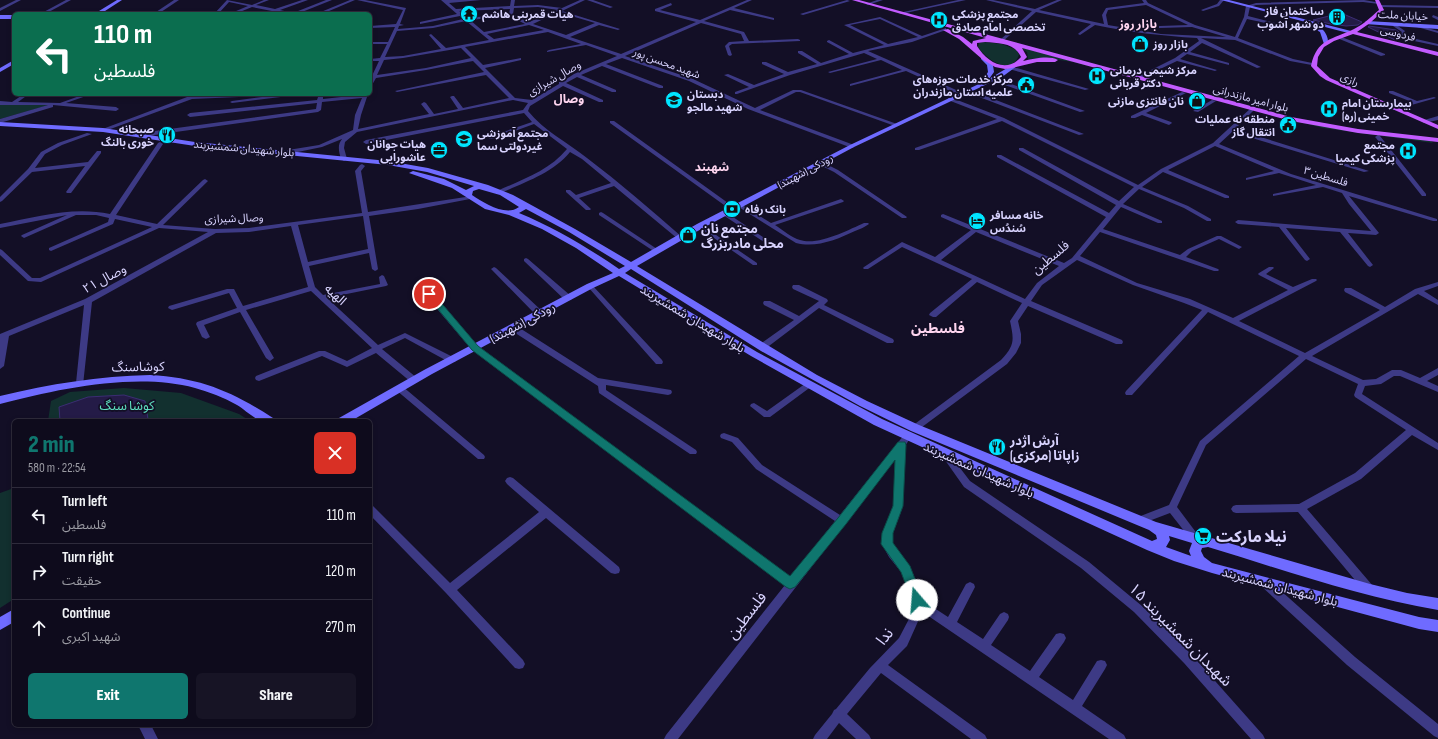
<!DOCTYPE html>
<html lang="en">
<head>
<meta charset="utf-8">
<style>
	body { margin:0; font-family:"Sofia Sans Condensed","Noto Sans Arabic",sans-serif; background:#171425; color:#f1f3f6; height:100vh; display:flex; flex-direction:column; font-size:15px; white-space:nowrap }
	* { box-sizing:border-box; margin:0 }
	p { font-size:13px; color:#9b9ba3 }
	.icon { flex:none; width:22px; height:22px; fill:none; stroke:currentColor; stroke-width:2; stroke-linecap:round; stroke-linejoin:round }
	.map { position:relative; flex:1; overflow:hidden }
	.drawer { position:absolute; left:12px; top:419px; width:360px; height:308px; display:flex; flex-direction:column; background:#0e0b1c; border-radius:6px; box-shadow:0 2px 6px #0003,0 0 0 1px #2e2b3b }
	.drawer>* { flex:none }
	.hud { position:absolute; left:12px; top:12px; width:360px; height:84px; border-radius:6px; box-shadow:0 2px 6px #0003,0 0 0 1px #2e2b3b; background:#0b6e4f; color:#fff; overflow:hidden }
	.pin { position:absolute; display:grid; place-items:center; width:34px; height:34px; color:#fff; margin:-17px; border:2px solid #fff; border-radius:50%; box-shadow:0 1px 4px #0007 }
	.me { position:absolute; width:44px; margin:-22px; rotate:342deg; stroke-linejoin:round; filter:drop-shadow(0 0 3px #0008) }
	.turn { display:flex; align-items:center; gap:14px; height:84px; padding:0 16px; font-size:18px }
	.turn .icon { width:52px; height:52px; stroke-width:2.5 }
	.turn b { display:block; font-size:28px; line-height:34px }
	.round { display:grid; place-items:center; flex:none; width:42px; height:42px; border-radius:6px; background:#171425 }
	.overview { display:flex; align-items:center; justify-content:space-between; height:68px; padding:0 16px }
	h1 { font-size:24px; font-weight:800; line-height:30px; color:#0f766e }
	.action { display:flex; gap:8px; margin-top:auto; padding:8px 16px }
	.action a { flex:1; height:46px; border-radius:6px; background:#0f766e; color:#fff; font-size:16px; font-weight:800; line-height:46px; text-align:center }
	.action a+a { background:#171425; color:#f1f3f6 }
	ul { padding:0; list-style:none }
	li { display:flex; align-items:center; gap:12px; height:56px; padding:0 16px; border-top:1px solid #2e2b3b }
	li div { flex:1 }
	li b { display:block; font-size:15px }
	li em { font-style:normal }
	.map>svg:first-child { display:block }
</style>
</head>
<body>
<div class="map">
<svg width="1438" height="739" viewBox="0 0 1438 739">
	<rect width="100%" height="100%" fill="#130f26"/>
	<path fill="#12302f" d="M984,42L1002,44L1017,50L1019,55C1011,77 986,59 978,47L979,43Z
		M1019,47L1302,122L1430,140L1433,143L1323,128L1073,62L1045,58L1028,59L1027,52Z
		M0,105H49L0,119Z
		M124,388L181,393L239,414L250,421H48L51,401L70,392Z
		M14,488V599L0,608V493Z"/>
	<path fill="#241b47" stroke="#3b2d73" d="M1341,13L1362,22L1358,25L1346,26L1331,24L1313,20Z
		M1369,26L1396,30L1399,32L1395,40L1368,27Z
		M124,395L145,401L148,419L144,421H60L59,407L88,397Z"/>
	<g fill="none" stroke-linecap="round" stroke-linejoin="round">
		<path fill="#3d3a85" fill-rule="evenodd" d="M16,0H21L0,11V8Z
			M66,0H71L45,14H40Z
			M174,0H179L158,14H153Z
			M227,0L252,5L264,0H269L256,5L275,9L302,0H308L280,10L293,13L326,0H332L297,14H287L252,7L235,14H229L248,6L229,2L218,14H214Z
			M350,0H355L322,14H316Z
			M357,0H365L406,8L400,24L404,25L399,26L398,29L433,26L463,19L460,16L420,24V22L457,14L441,0H481L449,3L456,9L510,6L511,0H515L514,6L538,5L562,8L580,0H585L562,11L620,29L618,30L599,25L570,37L621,54L696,22L655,11V9L671,3L672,5L660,10L700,20L747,0H752L734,8L774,18V20L730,10L704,21L744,32L749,41L798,39L800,40V41L732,44L729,46L732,55L730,56L728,55L725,46L729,42L744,41L741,34L701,23L625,56L693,79L755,108L793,90H801L900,125L895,126L800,92H796L760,110L854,145V147L852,148L748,109L689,81L622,58L606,64L663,86V88H659L602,66L581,75L616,90V92H612L577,77L566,83L603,100V102H599L563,86L530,106L528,111C544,131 567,142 587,158C620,183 651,210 682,237V239H678L614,186L579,198L591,209L590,210H586L566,192V190H570L576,195L611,183L582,159L570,152C553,173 525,182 501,193H497V191C521,180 549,171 567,149L534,124L493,139H489V137L532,122L524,113L366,144L363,142L366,140L523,110L528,103L513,100L357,132L345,142L344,148L347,159L344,161L341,159C339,152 337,145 342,139L322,147L288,154L285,152L288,150L319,145L353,130L355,115L362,98L322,102L321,110L318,112L140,137L137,135L140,133L316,109L317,103L190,117L187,115L190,113L317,100L319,94H323V99L368,94L361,115L358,129L429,114L421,104L424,102L426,103L434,114L458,109L450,97L452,96H454L463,108L509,98L486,75L397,92L395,91L484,72L473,61L426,70L376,78L372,85L370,86V80L379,61H370V59L380,58L387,44H370V42H388L395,27L370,28V26L396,24L403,10ZM538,7L558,10L529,22L513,14L514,8ZM510,9L509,14L467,18L463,13L459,11ZM558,12L595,23L566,35L533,24ZM510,16L525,24L484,32L470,20ZM466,21L489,40L446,48L431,34L429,35L441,49L403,56L385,57L397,31L433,28ZM529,25L544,30L494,39L487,34ZM548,32L581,44L549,50L547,51V52L586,45L617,56L574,74L562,82H559V84L532,100L515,98L485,68L521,60V58L483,65L465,47ZM461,48L471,58L426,68L377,75L384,60L403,58Z
			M587,0H593L613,7L610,8Z
			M847,0L850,1L803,15L800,14Z
			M877,0H883L868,5L866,4Z
			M958,0H966L901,14L899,13Z
			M986,0H993L1035,9L1057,0H1062L1039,10L1104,24L1102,15L1106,8L1144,3L1142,0H1146L1148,3L1195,25L1235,37L1244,17L1246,6L1256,3L1364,0L1381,3L1379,4L1363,2L1256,5L1250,7L1248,16L1275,23L1269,28L1267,27L1270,24L1247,19L1238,38L1293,59L1317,64V66L1290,61L1235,40L1201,38L1261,67L1257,68L1202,43L1190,52L1229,63V65L1187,54L1180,59L1217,70L1215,71L1177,61L1139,79L1137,78V77L1175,58L1199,41L1197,38C1162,36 1129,32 1095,25L1080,35L1078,34L1079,33L1091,24L1036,12L1002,42L1000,41V40L1032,11ZM1146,5L1188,25L1160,26H1159V28L1192,27L1226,37L1161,34L1108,25L1106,15L1108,10Z
			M1220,0H1224L1219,6L1203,11L1201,10L1217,4Z
			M1379,5L1438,6V8L1380,7Z
			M1433,15L1438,17V20L1432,17Z
			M880,17L922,36L946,28V30L912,42L868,51L963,93V95H959L906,71L850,86V84L902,70L881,60L830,73L828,72L877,59L864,53L790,75L737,94H735V92L749,87L724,75L728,74L754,85L784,74L762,64V62H766L788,72L817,64L798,53V51H802L821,63L849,54L827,42V41L829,40L853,53L884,45L844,25ZM880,19L918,37L888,44L850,25Z
			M1393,24H1395L1405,31L1403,36L1438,44V46L1400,38L1399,36L1402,32L1393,26Z
			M1417,25L1438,31V33L1417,27Z
			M1339,36L1385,54V55L1381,56L1337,38V37Z
			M1009,67H1013L1089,89L1085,90L1009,69Z
			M991,78H995L1085,111L1080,112L991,80Z
			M966,90H970L1084,134L1079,135L966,92Z
			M1389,91H1393L1417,101L1434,97L1436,98L1394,110L1392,109V107L1412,102L1389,93Z
			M1182,92L1186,93L1146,113L1171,122L1172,123L1169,125L1142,115L1135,118H1131V116L1146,109L1117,98L1121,97L1150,107Z
			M24,94H29L18,102L60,103L85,94H92L66,103L116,107L119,109L116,111L53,105V107L0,123V119L48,105H0V101L12,102Z
			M195,94H202L198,96L239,95L241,96L239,97L192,99L105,131L100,130Z
			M285,94H299L297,95L232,103L230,102L232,101Z
			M948,98H952L1004,118L1138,185L1161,169L1213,143L1251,108L1253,109V111L1235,129L1369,171L1364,172L1232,132L1219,144L1291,174L1437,219V221H1433L1349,196L1379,233L1376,235L1348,233L1373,265L1370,267L1368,266L1340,232L1286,228L1310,259L1307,261L1305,260L1279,227L1238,224L1235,222L1238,220L1371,231L1349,204L1342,193L1323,187L1273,196V194L1316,185L1279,173L1246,180V178L1274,171L1215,146L1168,170L1229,196V198H1225L1163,172L1142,187L1188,206L1211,219V221H1207L1184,208L1139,189L1123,204L1162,221V223H1158L1121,207L1103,229L1180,255L1188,249L1217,236H1221L1242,247L1239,249L1219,239L1192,251L1186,257L1218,269L1219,270L1218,271H1214L1100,232L1080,256L1137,283L1190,299L1233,318L1288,290L1259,275L1258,274L1259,273L1269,267H1273L1274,268L1266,274L1293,287L1312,279H1316L1317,280L1316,281L1239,321L1305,353L1380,310L1345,292L1344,290L1345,288H1351L1385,307L1415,289L1438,282V286L1424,291L1438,300V305L1418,294L1312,356L1363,380L1376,379L1392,370H1401L1420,378L1438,368V375L1427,381L1438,386V392L1400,376H1394L1381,384L1365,386L1362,394L1438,443V450L1412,435L1361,479L1307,509L1373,586L1374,589L1373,592L1369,594L1365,592L1298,512L1236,513L1233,512L1231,509L1233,506L1236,505L1299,504L1355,473L1406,430L1355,397L1354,395L1358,384L1306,359L1206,445L1177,507L1198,535L1200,538L1198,541L1195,542L1192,541L1170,513L1141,524L1138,523L1136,520L1138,517L1169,505L1200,441L1299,356L1208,312L1132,395H1126L1125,393L1126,391L1202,310L1184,303L1133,285L1077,260L1042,285L1031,301L1122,340L1123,342L1122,344H1116L1028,306L1018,321L1021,334V343L1016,353L1007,364L918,430H912L911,428L912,426L1001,360C1015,345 1014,340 1010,321L1022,303L977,282L936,317H933L929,315L930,313L972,279L902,247L868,269H864L863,268L864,267L902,242L935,257L971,230L941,217V215L943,214L1064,263L1072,258L1106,217L997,157V155H1001L1109,213L1116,205L1019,150V148H1023L1119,201L1134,187L1002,121L919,150H915V148L997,119L948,100ZM976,232L1059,266L1037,283L1025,299L941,260Z
			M1212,100L1216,101L1198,112L1193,111Z
			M1438,116V120L1424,123L1421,121Z
			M610,121H614L735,208V210H731L610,123Z
			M87,133L92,134L62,145L45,154L35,168L88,162L97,151H101V153L71,193H67L66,192L85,166L32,172L2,201L0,202V197L28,169L41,152L58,143Z
			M1378,135L1380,136L1426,194V196H1422L1376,138L1375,137Z
			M160,142L163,144L116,215L157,224L203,180L205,179L208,181L207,182L163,225L215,229L249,228L362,213L355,171L360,165L362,164L365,166L361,171L368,212L472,196L473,197L470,199L418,209L369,216L378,269L377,270L375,271L372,269L369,253L309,266L315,287L323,295L380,284L379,277L382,275L384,276L388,285L386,286L327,298L378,345L405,333L455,358L456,360L455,362H449L405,338L382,349L417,378L418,380L417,382H411L376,353L347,367L322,356L259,381L256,380L255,378L256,376L319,351H325L347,361L372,348L311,291L246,310L274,358L270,361L266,358L240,312L204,325L210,337L206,339L202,337L196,324L197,322L237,308L229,293L172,310L168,308L169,306L227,289H234L243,306L308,287L291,226L249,232L216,233L92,302L83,385H77L76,383L84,305L9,336L4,366L0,369V334L85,299L208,232L159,228L41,282L28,281L0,255V249L2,250L32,278H40L152,227L115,219L113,224L51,251L49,250V248L108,222L109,218L96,215H76L24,238L21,236L22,235L67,215L0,228V224C36,217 73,206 110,214L158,143ZM363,216L368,249L308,262L298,225Z
			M820,161L838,170L907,217L906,218H902L834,172L818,164L817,163Z
			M841,199L844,201L843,202L775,225C783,230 792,238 800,240C818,246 848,230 864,223H868L869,224C865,227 860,229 855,231C836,240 816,248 796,243L737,206L738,205H742L771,223Z
			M601,212L603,213L660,251L657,253L655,252L599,215V213Z
			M725,212L727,213L781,249L780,250H776L723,215V213Z
			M700,224L757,263V265H753L698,227L697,226Z
			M526,258L528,259L571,296L572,298L571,300H565L524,261V259Z
			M494,267L496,268L542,311L543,313L542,315H536L492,270L491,269Z
			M590,284L592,285L662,360L663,362L662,364H656L588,287L586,286Z
			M793,285H799L827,299L828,301L824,305L893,339L894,341L893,343H887L819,308L765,349H759L758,347L759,345L794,320L764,305L763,303L764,301H770L799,316L819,301L793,289L792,287Z
			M426,292H432L478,346L790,578L835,521L756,469L732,442L721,438L720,436L721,434L724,433L738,438L762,465L840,515L904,435H910L911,437L905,446L903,506L893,533L892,544L910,567L918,585L922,600L948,617L966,584L970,582L974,584L975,587L957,622L983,639L1000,614L1004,612L1008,614L1009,617L1008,620L991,645L1030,671L1056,634L1060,633L1064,634L1066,638L1064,642L1039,677L1073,700L1097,661L1101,660L1105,661L1107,665L1105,669L1082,706L1124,735L1126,739H1109L921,611L920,617L907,646L888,665L985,735L987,739H971L881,673L847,714L869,735L871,739H856L839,723L827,739H813L815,735L832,714L834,710L836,709L870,668L899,638L910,617L912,600L908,585L902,573L889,557L882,544L883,533L893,506L896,458L678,739H664L666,735L785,585L472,350L426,296L425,294Z
			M509,325H515L598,378L671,390L672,392L671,394L668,395L606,385V390L696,450L697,452L696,454H690L599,393L598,386L509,329L508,327Z
			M809,381L813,384L812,386L770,417H764L750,406L751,404L754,403L767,411Z
			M399,385L402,386L484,455L485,457L484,459H478L396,390L395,388Z
			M944,450L947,451L970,481L1089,562L1142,606L1192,655L1263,735L1265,739H1251L1184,663L1134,612L1081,568L964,487L940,453L941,451Z
			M510,477L513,478L619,567L620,570L619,573L615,574L611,573L546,518L457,590L523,660L525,664L523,668L519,669L515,668L446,593L370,515V505L373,506L450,583L539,512L507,484L505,481L507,478Z
			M1265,578L1269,580L1355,657L1438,724V738L1434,736L1347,665L1261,586L1260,583L1261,580Z
			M138,725H151L158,739H145Z"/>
		<path fill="#6f6bff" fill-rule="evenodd" d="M117,0H122L105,11L114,14H78L99,11Z
			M1221,0H1229L1355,32L1352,34Z
			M0,15H14V19H0Z
			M1367,21L1438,25V29L1365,24V22Z
			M1309,24C1320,24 1329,33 1328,44H1324L1320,32L1309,26Z
			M981,57H985L993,65L994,72L989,79L1012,65L1017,66L1002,77L854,147L703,228L637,266L817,375L867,401L919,425L1156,522L1370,584L1407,593L1438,598V610C1360,597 1284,570 1208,547L1202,548L1201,551L1204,557L1212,563L1419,617L1438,620V632L1419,629L1212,573L1174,561L1147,550L874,425L751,356L619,276L593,288L432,374L351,421H338L339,418L424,370L587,284L613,273L576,248L542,229L509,215L485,209L452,188L409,173L413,171L444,179L466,190L474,186L427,172L388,165L195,146L103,132L0,126V122L103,128L195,142L388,161L428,168L488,185L513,195L575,229L631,262L697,224L850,145L981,83L988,72L987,65L981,59ZM479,189L500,195L519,207C506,217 484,203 472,195L473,191ZM526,209L569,232L625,266L619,269C587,247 555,228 519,213ZM631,269L761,351L860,406L911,431L1149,530L1156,535L1157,539L1152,541L882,419L757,352L625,273ZM1169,536L1192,543L1189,551L1191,556L1166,547L1170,540Z
			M14,60V64L0,72V68Z
			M150,375C201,378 231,391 273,418L274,421C271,421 266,422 262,421C254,419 244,409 237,405C223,397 209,392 195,388C136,372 58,389 0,404V396C50,384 99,376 150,375Z
			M14,609V622L0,630V617Z"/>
		<path fill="#c25bff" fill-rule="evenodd" d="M852,0H859L1291,117L1358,129L1438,138V142L1358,133L1291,121L1022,48L1027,57L1023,61C1033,59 1049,55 1058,60L1055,62H1037L1012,68L1005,69L995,67L982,59L959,39L943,30L948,29L963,37L972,44L973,41L986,38ZM985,42C999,43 1015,43 1021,57C1006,74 987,62 977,46V43Z
			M1375,0H1379L1384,10L1370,23L1357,32L1438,52V56L1353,34L1334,41L1324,47L1318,57L1317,66L1330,78L1438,125V129L1326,80L1320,76L1311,66C1317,38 1332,40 1354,29C1364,24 1371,17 1379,10Z"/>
	</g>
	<path fill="#0f766e" stroke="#0a4d48" d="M429,291L432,292L478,346L790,576L838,518L898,442H905L906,445L903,506L893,533V543L910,566L923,600L921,604L917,606L913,604L901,572L881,544L882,533L893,506L895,460L846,524L795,587L790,589L786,587L472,350L427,296V292Z"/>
	<defs>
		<symbol id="temple-disc" viewBox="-11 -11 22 22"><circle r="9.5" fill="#00e5ff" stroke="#130f26"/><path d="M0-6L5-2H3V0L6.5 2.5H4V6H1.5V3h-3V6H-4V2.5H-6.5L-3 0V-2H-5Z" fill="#111"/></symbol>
		<symbol id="building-disc" viewBox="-11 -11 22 22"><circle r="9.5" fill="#00e5ff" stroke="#130f26"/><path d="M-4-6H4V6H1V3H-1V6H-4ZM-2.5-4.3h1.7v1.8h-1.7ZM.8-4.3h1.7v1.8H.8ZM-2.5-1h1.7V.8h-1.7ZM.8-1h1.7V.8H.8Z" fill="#111"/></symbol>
		<symbol id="hospital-disc" viewBox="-11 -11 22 22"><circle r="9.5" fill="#00e5ff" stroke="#130f26"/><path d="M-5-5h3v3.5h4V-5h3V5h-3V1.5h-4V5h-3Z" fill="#111"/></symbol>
		<symbol id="shop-disc" viewBox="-11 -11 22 22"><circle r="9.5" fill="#00e5ff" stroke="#130f26"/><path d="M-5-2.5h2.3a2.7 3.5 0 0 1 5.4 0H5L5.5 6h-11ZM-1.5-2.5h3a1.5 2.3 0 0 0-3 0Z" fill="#111"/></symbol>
		<symbol id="civic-disc" viewBox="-11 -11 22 22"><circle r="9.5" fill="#00e5ff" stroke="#130f26"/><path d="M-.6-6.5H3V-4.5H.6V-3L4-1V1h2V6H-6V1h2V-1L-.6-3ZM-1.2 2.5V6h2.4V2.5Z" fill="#111"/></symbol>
		<symbol id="school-disc" viewBox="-11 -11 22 22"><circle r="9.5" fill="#00e5ff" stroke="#130f26"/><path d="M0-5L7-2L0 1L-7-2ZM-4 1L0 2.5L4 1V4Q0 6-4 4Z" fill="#111"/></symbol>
		<symbol id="restaurant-disc" viewBox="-11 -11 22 22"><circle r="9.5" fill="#00e5ff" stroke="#130f26"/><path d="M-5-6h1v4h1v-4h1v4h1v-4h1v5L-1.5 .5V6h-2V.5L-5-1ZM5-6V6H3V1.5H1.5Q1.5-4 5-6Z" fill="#111"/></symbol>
		<symbol id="university-disc" viewBox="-11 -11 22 22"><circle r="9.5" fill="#00e5ff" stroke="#130f26"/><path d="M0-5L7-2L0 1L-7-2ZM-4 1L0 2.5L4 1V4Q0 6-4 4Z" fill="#111"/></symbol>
		<symbol id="office-disc" viewBox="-11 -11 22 22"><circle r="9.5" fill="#00e5ff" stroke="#130f26"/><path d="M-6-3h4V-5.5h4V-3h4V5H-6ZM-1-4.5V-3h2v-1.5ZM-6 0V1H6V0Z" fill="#111"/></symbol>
		<symbol id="bank-disc" viewBox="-11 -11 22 22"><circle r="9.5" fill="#00e5ff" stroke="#130f26"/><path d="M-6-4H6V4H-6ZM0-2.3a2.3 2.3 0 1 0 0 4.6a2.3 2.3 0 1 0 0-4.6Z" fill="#111"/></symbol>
		<symbol id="hotel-disc" viewBox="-11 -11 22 22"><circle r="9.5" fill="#00e5ff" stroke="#130f26"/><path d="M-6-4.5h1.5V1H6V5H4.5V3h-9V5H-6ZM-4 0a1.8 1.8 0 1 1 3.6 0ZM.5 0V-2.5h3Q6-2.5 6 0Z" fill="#111"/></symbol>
		<symbol id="supermarket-disc" viewBox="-11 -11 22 22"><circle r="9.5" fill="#00e5ff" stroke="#130f26"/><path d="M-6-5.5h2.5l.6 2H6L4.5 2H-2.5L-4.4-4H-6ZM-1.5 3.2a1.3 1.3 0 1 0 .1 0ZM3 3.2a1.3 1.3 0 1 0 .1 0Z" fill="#111"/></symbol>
	</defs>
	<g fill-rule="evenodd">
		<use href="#temple-disc" x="459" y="4" width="20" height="20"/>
		<use href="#building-disc" x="1327" y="7" width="20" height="20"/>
		<use href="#hospital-disc" x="929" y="10" width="20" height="20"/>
		<use href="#shop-disc" x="1130" y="34" width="20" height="20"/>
		<use href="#hospital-disc" x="1087" y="66" width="20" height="20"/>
		<use href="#civic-disc" x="1016" y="75" width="20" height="20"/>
		<use href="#school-disc" x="664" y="90" width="20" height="20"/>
		<use href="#shop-disc" x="1187" y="91" width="20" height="20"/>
		<use href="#hospital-disc" x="1319" y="99" width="20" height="20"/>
		<use href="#civic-disc" x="1278" y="115" width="20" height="20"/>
		<use href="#restaurant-disc" x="157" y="125" width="20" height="20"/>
		<use href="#university-disc" x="454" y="129" width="20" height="20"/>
		<use href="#office-disc" x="429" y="140" width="20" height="20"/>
		<use href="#hospital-disc" x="1398" y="141" width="20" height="20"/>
		<use href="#bank-disc" x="722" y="199" width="20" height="20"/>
		<use href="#hotel-disc" x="967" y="211" width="20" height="20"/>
		<use href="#shop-disc" x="678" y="225" width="20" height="20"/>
		<use href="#restaurant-disc" x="987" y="437" width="20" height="20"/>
		<use href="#supermarket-disc" x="1193" y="526" width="20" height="20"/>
	</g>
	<g text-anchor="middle" stroke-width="3.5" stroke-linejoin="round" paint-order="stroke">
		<g font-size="11" font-weight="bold" fill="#d9d4ff" stroke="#130f26" text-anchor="start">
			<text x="1324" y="15" text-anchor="end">ساختمان فاز<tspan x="1324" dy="13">دو شهر آشوب</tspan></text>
			<text x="482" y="18">هیات قمربنی هاشم</text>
			<text x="952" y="18">مجتمع پزشکی<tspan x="952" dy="13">تخصصی امام صادق</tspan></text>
			<text x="1153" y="48">بازار روز</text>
			<text x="1110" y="74">مرکز شیمی درمانی<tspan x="1110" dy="13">دکتر قربانی</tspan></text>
			<text x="1013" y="83" text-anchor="end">مرکز خدمات حوزه‌های<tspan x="1013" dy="13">علمیه استان مازندران</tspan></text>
			<text x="687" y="98">دبستان<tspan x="687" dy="13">شهید مالجو</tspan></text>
			<text x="1184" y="105" text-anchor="end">نان فانتزی مازنی</text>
			<text x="1342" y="107">بیمارستان امام<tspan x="1342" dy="13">خمینی (ره)</tspan></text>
			<text x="1275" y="123" text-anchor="end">منطقه نه عملیات<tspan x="1275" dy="13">انتقال گاز</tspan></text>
			<text x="154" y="133" text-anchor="end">صبحانه<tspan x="154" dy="13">خوری بالنگ</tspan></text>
			<text x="477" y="137">مجتمع آموزشی<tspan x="477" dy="13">غیردولتی سما</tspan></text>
			<text x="426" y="148" text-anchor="end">هیات جوانان<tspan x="426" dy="13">عاشورایی</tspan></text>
			<text x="1395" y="149" text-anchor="end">مجتمع<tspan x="1395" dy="13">پزشکی کیمیا</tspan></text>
			<text x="745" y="213">بانک رفاه</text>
			<text x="990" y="219">خانه مسافر<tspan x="990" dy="13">سُندُس</tspan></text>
		</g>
		<g font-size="11" fill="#d9d4ff" stroke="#130f26">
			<text transform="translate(1403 15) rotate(3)" y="4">خیابان ملت</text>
			<text transform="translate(1398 33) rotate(14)" y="4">فردوسی</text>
			<text transform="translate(667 63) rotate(20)" y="4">شهید محسن پور</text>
			<text transform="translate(554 78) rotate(-30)" y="4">وصال شیرازی</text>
			<text transform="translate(1350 79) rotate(24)" y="4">رازی</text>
			<text transform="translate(1251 98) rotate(15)" y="4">بلوار امیر مازندرانی</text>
			<text transform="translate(244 148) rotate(5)" y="4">بلوار شهیدان شمشیربند</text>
			<text transform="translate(805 171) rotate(-28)" y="4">رودکی (شهبند)</text>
			<text transform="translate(1326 176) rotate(17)" y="4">فلسطین ۳</text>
			<text transform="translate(234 218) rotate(-2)" y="4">وصال شیرازی</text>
		</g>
		<g font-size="12" font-weight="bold" fill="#ffd6f0" stroke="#130f26">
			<text x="1138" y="28">بازار روز</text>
			<text x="569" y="103">وصال</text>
			<text x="712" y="171">شهبند</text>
		</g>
		<g font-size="13" font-weight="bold" fill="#d9d4ff" stroke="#130f26" text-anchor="start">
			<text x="701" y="233">مجتمع نان<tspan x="701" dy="15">محلی مادربزرگ</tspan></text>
			<text x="1010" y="445">آرش اژدر<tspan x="1010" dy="15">زاپاتا (مرکزی)</tspan></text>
		</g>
		<g font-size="13" fill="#d9d4ff" stroke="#130f26">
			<text transform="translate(1050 257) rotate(-40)" y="5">فلسطین</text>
			<text transform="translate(104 278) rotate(-28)" y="5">وصال ۲۱</text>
			<text transform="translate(336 294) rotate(43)" y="5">الهیه</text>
			<text transform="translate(693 318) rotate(31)" y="5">بلوار شهیدان شمشیربند</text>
			<text transform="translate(522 322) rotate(-28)" y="5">رودکی (شهبند)</text>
			<text transform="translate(138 366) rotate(-1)" y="5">کوشاسنگ</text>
			<text transform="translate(979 469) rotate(24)" y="5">بلوار شهیدان شمشیربند</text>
			<text transform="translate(1280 586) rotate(15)" y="5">بلوار شهیدان شمشیربند</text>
		</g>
		<g font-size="13" fill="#5fe0c0" stroke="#130f26">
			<text x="127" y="410">کوشا سنگ</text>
		</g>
		<g font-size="14" font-weight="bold" fill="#ffd6f0" stroke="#130f26">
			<text x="938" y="333">فلسطین</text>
		</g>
		<g font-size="16" font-weight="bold" fill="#d9d4ff" stroke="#130f26" text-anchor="start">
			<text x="1216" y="542">نیلا مارکت</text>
		</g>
		<g font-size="16" fill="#d9d4ff" stroke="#130f26">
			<text transform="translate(746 615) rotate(-52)" y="6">فلسطین</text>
			<text transform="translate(1181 634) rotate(45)" y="6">۱۵ شهیدان شمشیربند</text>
			<text transform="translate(884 636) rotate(-51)" y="6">ندا</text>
		</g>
	</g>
</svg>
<div class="pin" style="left:429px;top:294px;background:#d93025"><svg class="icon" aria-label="arrive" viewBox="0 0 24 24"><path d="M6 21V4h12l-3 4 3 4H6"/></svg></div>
<svg class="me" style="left:917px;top:600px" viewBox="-20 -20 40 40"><circle r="19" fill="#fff"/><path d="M0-13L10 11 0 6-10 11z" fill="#0f766e"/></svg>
<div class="hud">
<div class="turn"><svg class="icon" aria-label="left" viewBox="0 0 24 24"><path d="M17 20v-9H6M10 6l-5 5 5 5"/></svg><div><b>110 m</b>فلسطین</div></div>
</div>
<section class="drawer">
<div class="overview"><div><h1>2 min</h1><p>580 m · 22:54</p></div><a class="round" style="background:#d93025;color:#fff"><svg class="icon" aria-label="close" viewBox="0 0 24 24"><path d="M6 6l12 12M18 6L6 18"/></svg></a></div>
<ul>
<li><svg class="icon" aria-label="left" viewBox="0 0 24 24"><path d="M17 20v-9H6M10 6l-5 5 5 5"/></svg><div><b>Turn left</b><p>فلسطین</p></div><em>110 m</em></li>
<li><svg class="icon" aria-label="right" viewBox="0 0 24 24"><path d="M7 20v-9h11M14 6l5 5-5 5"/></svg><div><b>Turn right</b><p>حقیقت</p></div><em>120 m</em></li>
<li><svg class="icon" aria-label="ahead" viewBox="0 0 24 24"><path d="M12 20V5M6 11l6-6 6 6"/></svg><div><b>Continue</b><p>شهید اکبری</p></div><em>270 m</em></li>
</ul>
<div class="action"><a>Exit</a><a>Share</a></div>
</section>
</div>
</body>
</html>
